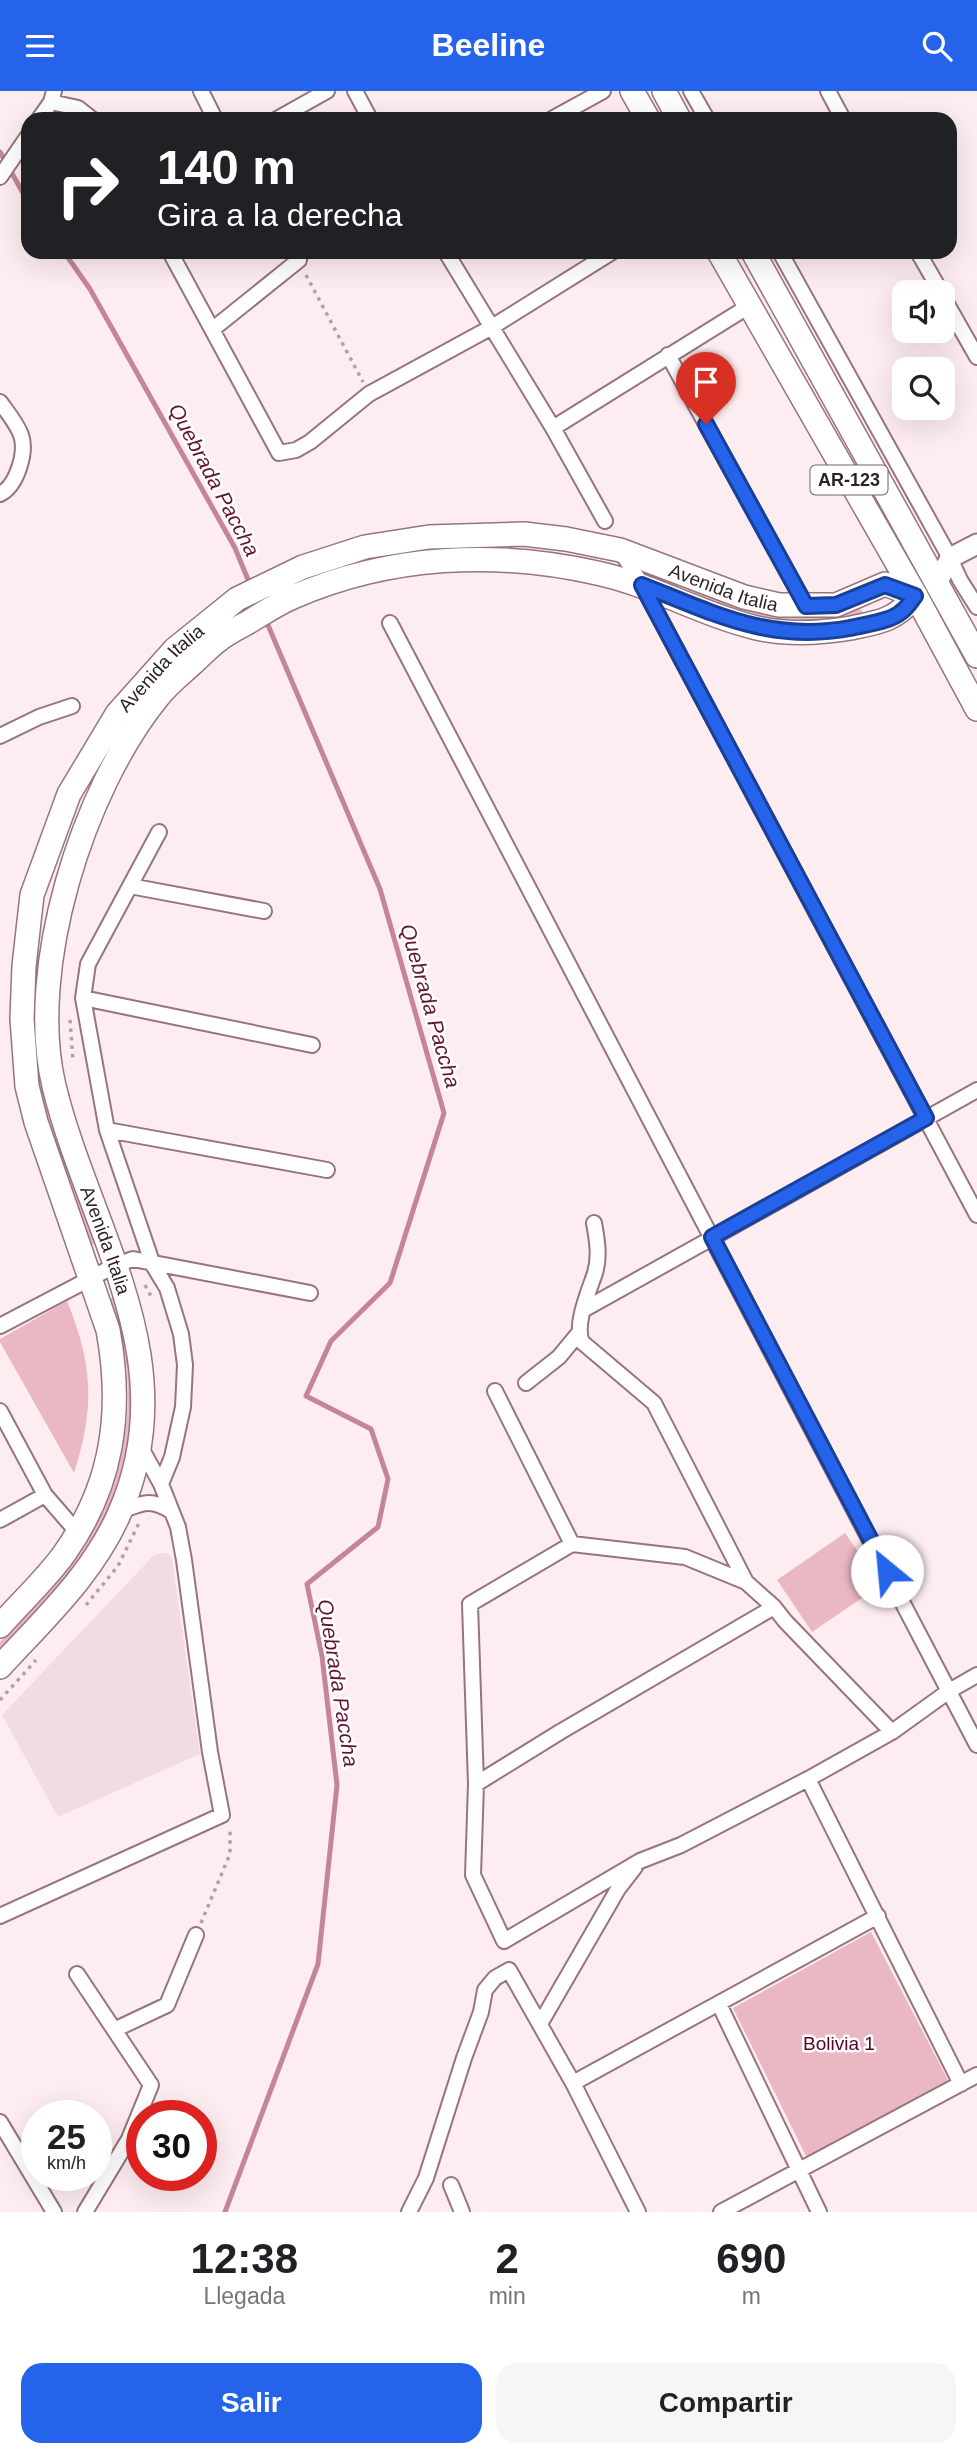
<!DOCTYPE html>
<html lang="es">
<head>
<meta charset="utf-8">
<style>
	body { margin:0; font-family:Arial,sans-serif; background:#f6f6f6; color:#202124; height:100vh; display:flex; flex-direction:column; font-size:26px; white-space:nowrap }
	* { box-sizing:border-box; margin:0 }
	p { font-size:23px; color:#757577 }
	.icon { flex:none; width:38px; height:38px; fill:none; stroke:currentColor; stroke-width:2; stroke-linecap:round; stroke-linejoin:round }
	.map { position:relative; height:2121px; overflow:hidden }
	.side { display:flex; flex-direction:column; background:#fff; flex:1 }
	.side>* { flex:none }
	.banner { position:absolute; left:21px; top:21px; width:936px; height:147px; border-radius:21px; box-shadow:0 7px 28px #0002; background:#202124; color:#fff; overflow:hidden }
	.fabs { position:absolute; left:892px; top:189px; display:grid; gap:14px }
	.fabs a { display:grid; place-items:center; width:63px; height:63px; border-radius:14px; background:#fff; box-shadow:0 7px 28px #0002; font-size:35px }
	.speed { position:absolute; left:21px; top:2009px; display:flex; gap:14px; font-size:35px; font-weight:700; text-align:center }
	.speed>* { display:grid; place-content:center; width:91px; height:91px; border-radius:50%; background:#fff; box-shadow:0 7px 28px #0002; line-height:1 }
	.speed small { font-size:18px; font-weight:400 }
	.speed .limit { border:10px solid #d22; background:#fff; color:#111 }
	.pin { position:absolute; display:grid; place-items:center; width:60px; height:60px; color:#fff; margin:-72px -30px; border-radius:50% 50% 50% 0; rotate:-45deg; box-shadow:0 0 7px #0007 }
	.pin .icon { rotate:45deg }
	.me { position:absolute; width:77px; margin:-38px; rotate:332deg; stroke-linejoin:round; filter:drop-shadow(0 0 5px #0008) }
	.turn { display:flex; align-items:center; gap:24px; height:147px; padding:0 21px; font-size:32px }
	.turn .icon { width:91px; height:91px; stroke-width:2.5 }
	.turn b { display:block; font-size:49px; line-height:60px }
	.eta { display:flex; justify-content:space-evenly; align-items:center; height:119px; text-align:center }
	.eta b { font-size:42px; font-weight:600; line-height:49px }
	.cta { display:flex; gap:14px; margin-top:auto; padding:14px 21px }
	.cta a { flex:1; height:80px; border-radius:21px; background:#2563eb; color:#fff; font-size:28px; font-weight:600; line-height:80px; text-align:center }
	.cta a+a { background:#f6f6f6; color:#202124 }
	header { display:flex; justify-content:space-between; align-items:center; height:91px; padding:0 21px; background:#2563eb; color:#fff; font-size:32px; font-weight:600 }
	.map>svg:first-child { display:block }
</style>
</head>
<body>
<header><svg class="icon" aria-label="menu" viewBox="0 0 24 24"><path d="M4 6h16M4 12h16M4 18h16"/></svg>Beeline<svg class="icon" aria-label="search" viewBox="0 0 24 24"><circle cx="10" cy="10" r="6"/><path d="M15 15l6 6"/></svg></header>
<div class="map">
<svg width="977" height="2121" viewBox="0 0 977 2121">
	<rect width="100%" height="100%" fill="#feedf0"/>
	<path fill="#f1dde1" d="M161,1462H168L172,1467L200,1663L58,1726L2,1624L153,1465Z"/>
	<path fill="#e9b8c3" d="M690,496L836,522L860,517L864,524C833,529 802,534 771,529C742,524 714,512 687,502Z
		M32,927H39L98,1152L90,1155L44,1028L36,992Z
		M116,1206L127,1242L133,1320L124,1380L100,1441L75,1480L0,1563V1551C27,1521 58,1492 81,1459C120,1403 136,1326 124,1260C121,1242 114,1225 109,1208Z
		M67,1210C93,1274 95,1316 74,1382L0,1251V1248Z
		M845,1442L881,1494L812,1541L777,1489Z
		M871,1841L949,1991L807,2067L733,1917Z"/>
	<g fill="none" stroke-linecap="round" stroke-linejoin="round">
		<path stroke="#c68596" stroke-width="5" d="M0,61L28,111
			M64,161L90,198L235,457L251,496
			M225,2121L318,1873L337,1694L322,1565L307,1493L378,1436L388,1388L371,1338L306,1305L331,1250L390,1192L444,1022L380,798L265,527"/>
		<defs>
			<path id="street" d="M54,0L51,11L78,17L92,28
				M201,0L215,28
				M355,0L370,28
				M691,0L707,28
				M828,0L843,28
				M39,28L51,11
				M277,28L327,0
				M552,28L603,0
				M0,86L28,45
				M170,161L279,362L296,359L310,351L369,303L492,236L612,161
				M446,161L553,337L605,430
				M780,161L950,467L960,489L977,516
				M918,161L941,201
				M943,206L977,266
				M213,238L299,169L294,161
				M668,264L806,515
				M0,311C7,321 16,331 21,344C27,361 17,395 0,403
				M553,337L749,215
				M620,459L642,494L977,1124
				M390,532L977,1654
				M0,645L39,626L72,615
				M159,741L88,873L83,907L107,1039L153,1174L167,1197L181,1243L185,1274L183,1316L172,1366L161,1393
				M130,795L264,820
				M83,907L312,954
				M107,1039L327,1079
				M594,1132C597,1148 600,1166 595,1182C589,1200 574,1234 582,1251L654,1312L746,1491
				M585,1218L977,999
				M0,1235L116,1174L133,1168L310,1202
				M526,1292L559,1266L578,1243
				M495,1300L572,1453
				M0,1320L45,1404L78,1442
				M121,1420C143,1412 150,1407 171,1420
				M0,1429L45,1404
				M892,1641L785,1530L774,1516L746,1491L685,1466L572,1453L470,1513L476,1693L473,1784L504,1850L640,1770L681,1754L808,1688L892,1641L949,1600L977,1584
				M808,1688L961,1993
				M476,1693L560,1641L774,1516
				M0,1825L222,1724L210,1661L184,1469L178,1436L161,1393L140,1355
				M77,1883L151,1994L129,2048L85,2121
				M719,1913L819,2121
				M540,1933L618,1798L635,1776
				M116,1938L167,1914L196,1844
				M573,1992L878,1825
				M0,2031L54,2121
				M451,2094L462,2121
				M409,2121L426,2087L464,1967L481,1921L485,1899L495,1887L509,1879L573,1992L638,2121
				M721,2121L977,1984"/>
			<path id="secondary" d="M937,493L950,467L977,453"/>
			<g id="primary">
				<path d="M632,0L648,28"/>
				<path d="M664,0L679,28"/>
				<path d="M719,161L916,505L977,618"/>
				<path d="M753,161L977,565"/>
				<path id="s1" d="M0,1535C21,1511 46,1488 64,1463C113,1394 123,1321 108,1239L36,1031L27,995L22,928L24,875L32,804L69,703L117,623L175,558L237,508L303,476L365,456L429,446L524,443L566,448L620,459L744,506L779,514H836L885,493L916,505C895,529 881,531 851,537C821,542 787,544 757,537C702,524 653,494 597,482C495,459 390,464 293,506C279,512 265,521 252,529C242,535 229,541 220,548C210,555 201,565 192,573C180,584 167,594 158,606C83,698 26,878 54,995C89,1139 187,1268 120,1421C94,1482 44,1528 0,1576"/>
			</g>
		</defs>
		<use href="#street" stroke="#98747c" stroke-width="18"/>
		<use href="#secondary" stroke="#98747c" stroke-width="23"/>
		<use href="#primary" stroke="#98747c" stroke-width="26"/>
		<path stroke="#b1a1a4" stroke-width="3.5" stroke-dasharray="3.5 5" stroke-linecap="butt" d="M306,184L363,291
			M70,929L73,970
			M145,1194L153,1209
			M86,1514L118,1475L140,1430
			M0,1609L36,1569
			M201,1832L230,1763V1737"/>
		<use href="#street" stroke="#fff" stroke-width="14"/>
		<use href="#secondary" stroke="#fff" stroke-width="19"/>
		<use href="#primary" stroke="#fff" stroke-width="23"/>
	</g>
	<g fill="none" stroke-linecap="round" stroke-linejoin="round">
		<defs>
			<path id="route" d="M706,333L806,515L836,514L885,494L915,505C911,510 907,517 901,521C892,530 863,534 850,537C770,552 713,522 642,494L926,1027L712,1146L887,1480"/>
		</defs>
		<use href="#route" stroke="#184099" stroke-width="18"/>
		<use href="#route" stroke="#2563eb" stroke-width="12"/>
	</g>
	<g text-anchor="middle" stroke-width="5" stroke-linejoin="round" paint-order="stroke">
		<rect fill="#fff" stroke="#6c6264" stroke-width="2" x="810.5" y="374.5" width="77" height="29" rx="5"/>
		<g font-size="18" font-weight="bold" fill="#2d1f22">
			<text x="849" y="395">AR-123</text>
		</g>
		<g font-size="19" fill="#2d1f22" stroke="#fff">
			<text dy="7" stroke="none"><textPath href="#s1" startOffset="1654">Avenida Italia</textPath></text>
			<text dy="7" stroke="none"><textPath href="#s1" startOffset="1045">Avenida Italia</textPath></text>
			<text dy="7" stroke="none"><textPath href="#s1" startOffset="3250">Avenida Italia</textPath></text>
		</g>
		<g font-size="19" fill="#550527" stroke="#fff">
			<text x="839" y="1959">Bolivia 1</text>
		</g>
		<g font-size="21" font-style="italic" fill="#621432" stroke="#fff">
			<text transform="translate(214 389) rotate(62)" y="7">Quebrada Paccha</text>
			<text transform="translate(430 915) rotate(74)" y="7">Quebrada Paccha</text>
			<text transform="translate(338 1592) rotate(81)" y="7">Quebrada Paccha</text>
		</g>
	</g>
</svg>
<div class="fabs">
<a><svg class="icon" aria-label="sound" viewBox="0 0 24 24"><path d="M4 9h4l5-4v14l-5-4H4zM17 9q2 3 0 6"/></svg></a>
<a><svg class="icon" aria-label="search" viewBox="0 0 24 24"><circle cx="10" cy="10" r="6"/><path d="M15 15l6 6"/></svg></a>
</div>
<div class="speed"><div>25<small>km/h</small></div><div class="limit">30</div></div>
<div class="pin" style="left:706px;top:333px;background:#d93025"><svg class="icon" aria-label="arrive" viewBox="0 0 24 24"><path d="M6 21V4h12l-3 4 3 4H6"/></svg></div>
<svg class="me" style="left:887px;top:1480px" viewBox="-20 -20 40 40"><circle r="19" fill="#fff"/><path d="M0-13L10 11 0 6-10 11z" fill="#2563eb"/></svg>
<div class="banner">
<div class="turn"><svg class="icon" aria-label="right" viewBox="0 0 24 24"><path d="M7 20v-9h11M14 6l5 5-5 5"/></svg><div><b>140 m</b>Gira a la derecha</div></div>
</div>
</div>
<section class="side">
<div class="eta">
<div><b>12:38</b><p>Llegada</p></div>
<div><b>2</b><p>min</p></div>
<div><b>690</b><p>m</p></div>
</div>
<div class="cta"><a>Salir</a><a>Compartir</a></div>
</section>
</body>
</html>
